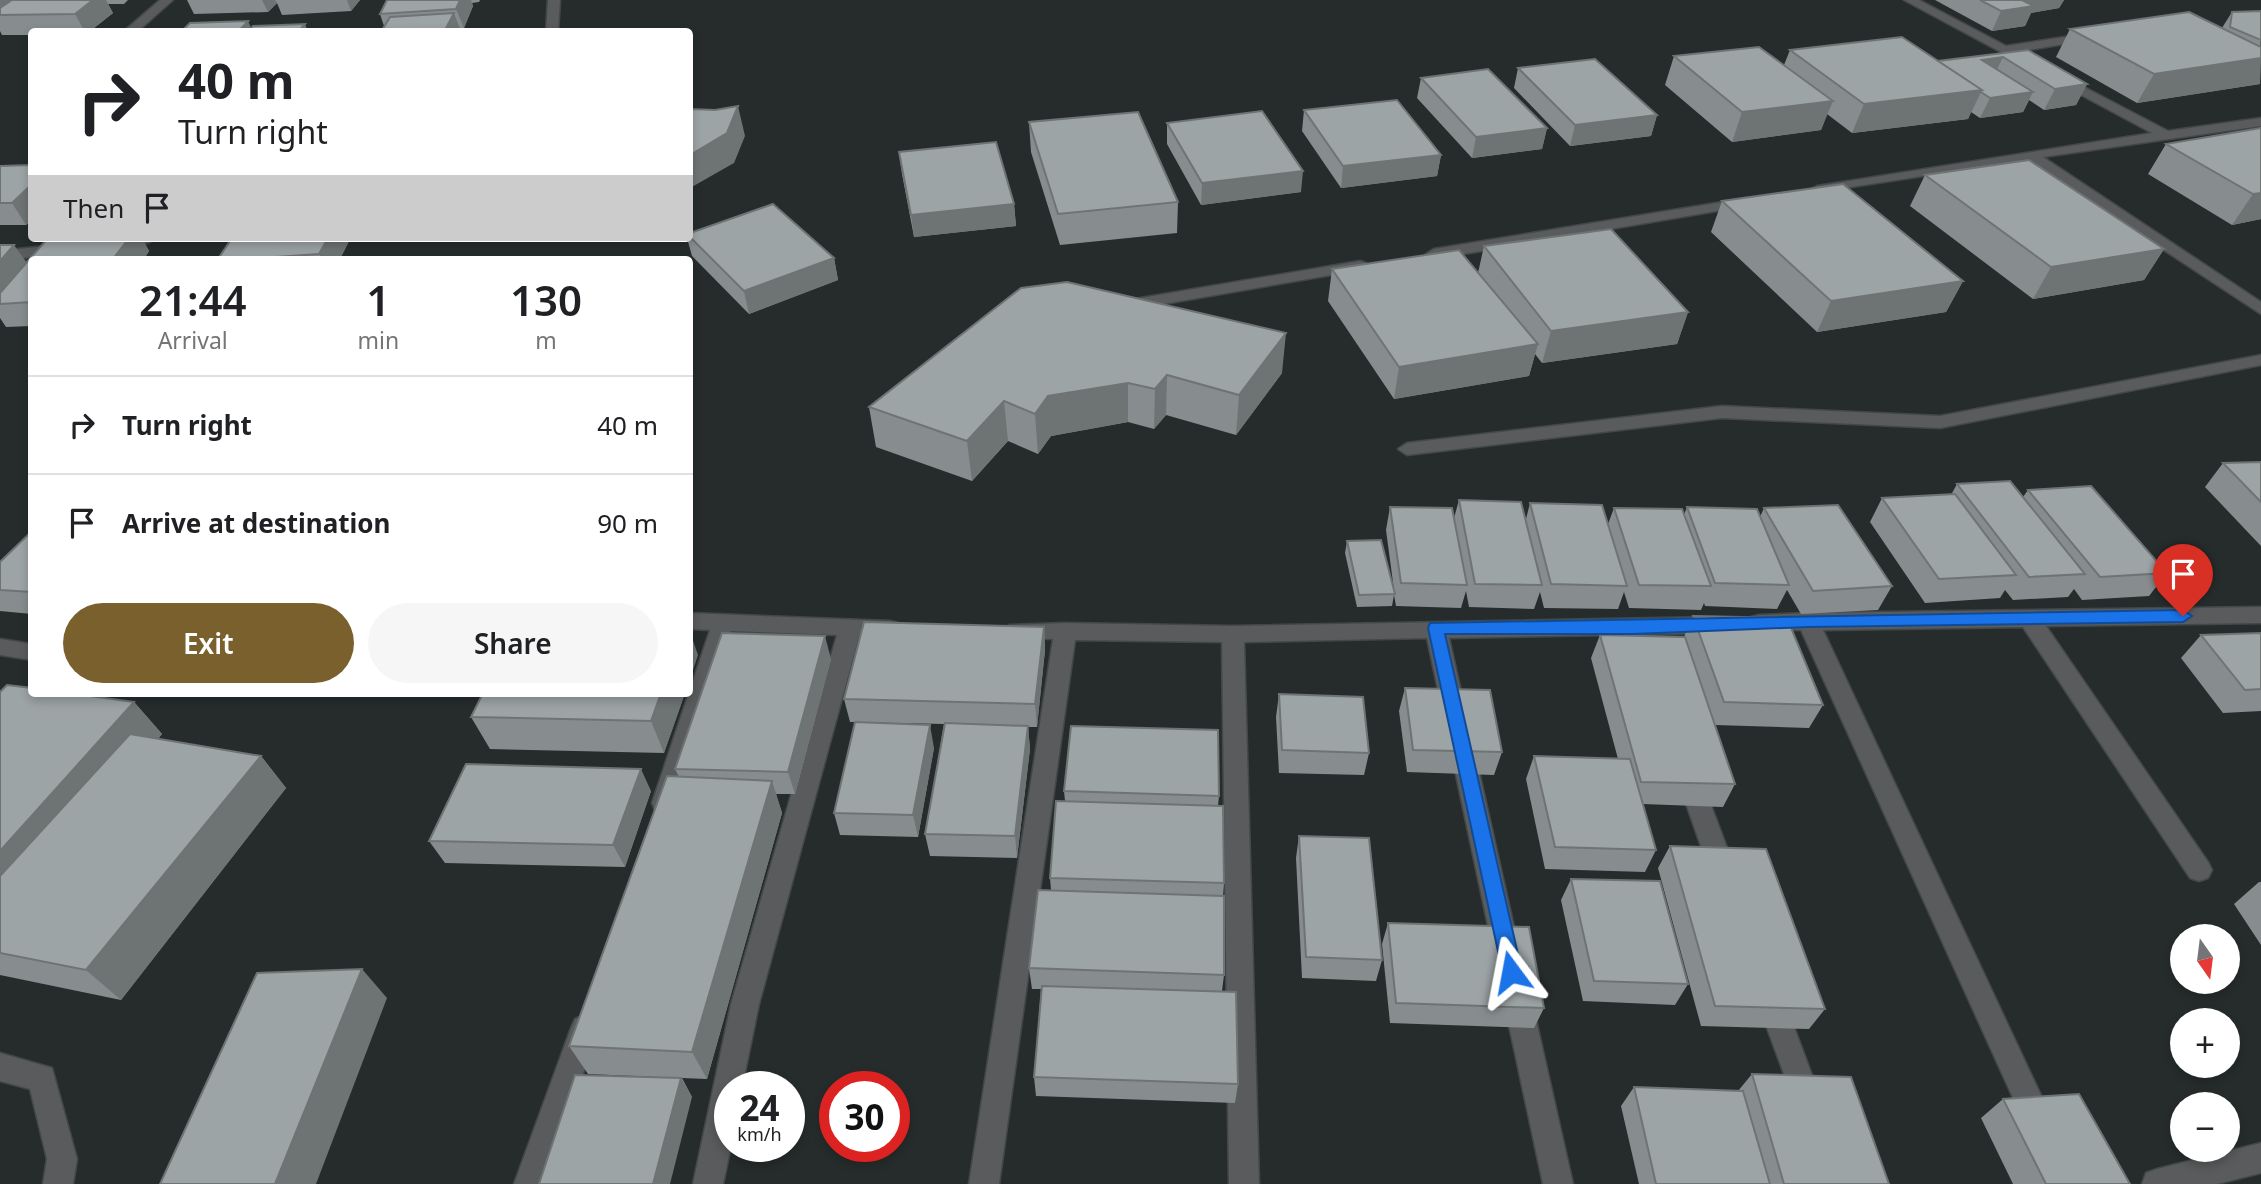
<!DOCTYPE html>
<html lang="en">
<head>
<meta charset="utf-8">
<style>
	body { margin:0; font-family:"Noto Sans",sans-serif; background:#f6f6f6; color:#202124; height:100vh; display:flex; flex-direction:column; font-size:26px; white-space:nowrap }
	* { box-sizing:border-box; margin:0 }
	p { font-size:23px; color:#757577 }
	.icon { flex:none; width:38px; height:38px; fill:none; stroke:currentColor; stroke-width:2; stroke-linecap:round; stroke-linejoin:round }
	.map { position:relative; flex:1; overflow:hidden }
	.side { position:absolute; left:28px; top:256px; width:665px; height:441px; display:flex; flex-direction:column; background:#fff; border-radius:7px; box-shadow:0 4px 10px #0003 }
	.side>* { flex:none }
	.guide { position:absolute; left:28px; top:28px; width:665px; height:214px; border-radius:7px; box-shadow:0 4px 10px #0003; background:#fff; color:#202124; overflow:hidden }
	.needle { width:46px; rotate:166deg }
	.buttons { position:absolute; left:2170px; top:924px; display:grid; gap:14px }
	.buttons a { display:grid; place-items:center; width:70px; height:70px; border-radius:50%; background:#fff; box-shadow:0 4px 10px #0003; font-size:35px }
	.speed { position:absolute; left:714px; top:1071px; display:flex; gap:14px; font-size:35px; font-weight:700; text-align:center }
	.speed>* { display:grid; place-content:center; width:91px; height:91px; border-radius:50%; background:#fff; box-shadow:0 4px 10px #0003; line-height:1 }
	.speed small { font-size:18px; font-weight:400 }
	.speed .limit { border:10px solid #d22; background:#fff; color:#111 }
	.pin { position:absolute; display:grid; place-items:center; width:60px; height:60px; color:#fff; margin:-72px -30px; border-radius:50% 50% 50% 0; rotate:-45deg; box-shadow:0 0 7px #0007 }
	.pin .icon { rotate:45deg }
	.me { position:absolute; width:77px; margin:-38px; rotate:347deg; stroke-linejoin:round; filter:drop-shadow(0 0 5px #0008) }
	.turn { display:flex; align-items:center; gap:24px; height:147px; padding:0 35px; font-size:32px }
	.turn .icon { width:91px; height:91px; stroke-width:2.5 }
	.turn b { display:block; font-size:49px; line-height:60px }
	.then { display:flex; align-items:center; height:66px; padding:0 35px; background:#0003; gap:14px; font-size:26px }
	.eta { display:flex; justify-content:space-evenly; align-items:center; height:119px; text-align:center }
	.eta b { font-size:42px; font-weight:600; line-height:49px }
	.action { display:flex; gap:14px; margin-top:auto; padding:14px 35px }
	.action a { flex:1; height:80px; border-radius:42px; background:#79602c; color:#fff; font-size:28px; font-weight:600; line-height:80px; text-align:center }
	.action a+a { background:#f6f6f6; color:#202124 }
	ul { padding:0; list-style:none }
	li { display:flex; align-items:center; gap:21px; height:98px; padding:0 35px; border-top:2px solid #e0e0e0 }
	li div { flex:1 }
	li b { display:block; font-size:26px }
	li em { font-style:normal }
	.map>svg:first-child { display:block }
</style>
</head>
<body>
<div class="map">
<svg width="2261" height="1184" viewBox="0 0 2261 1184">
	<rect width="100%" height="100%" fill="#262c2c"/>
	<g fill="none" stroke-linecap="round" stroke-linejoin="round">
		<defs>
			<path id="minor" d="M160,0H173L137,32H123Z
				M548,0H560L558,32H546Z
				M1904,0H1919L2006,46L2097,32L2099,35L2093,39L2017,52L2168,131L2261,118V126L2043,157L2261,302V314L2027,160L1812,193L1810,190L1817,186L2152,133Z
				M1747,198L1752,199V205L1434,259L1426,254L1434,249Z
				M115,238H156L148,243L107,246V240Z
				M64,244L72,249L70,252L0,261V251Z
				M1360,261L1366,263V269L1123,311L1115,306L1123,301Z
				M2261,355V365L1940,428L1722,418L1407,455L1398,449L1407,443L1722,406L1940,416Z
				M2261,607V623L2046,626L2208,862L2212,870L2208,878L2199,881L2190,878L2023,627L1823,630L2053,1121L2048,1131L2038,1136L2028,1131L1801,630L1751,629L1748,623L1751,617L1759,615L1808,613Z
				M690,613L890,621L898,623L901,629L898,635L859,636L759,1004L742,1087H730L731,1146L723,1184H693L731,1004L837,635L731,631L676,803L673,810L664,813L655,810L652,803L710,630L690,629Z
				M1716,617L1724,619L1727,625L1724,631L1716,633L1449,638L1520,954L1516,963L1507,966L1498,963L1494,954L1427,638L1244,642L1259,1184H1229L1222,642L1075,640L999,1184H969L1053,639L1009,637L1006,631L1009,625L1065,623L1233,626Z
				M0,639L32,644V660L0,655Z
				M1690,771L1698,774L1702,781L1736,872L1732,880L1723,883L1714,880L1710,872L1678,781L1682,774Z
				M1771,988L1781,992L1822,1102L1818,1112L1808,1116L1798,1112L1757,1001L1761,992Z
				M1518,989L1528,993L1532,1002L1573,1184H1543L1504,1002L1508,993Z
				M585,1015L595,1019L599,1028L544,1184H514L571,1028L575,1019Z
				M0,1053L52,1068L77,1159L73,1184H43L47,1159L30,1089L0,1081Z
				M2261,1143V1173L2217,1184H2142L2146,1173L2157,1169Z"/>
		</defs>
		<use href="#minor" stroke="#424747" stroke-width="3"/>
		<use href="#minor" fill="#595b5c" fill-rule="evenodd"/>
	</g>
	<path fill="#878d8e" d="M0,0H128L124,4H108L113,13L89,32H32V35H2L0,31Z
		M187,0H360L351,11L282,15L277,3L268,12L194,14Z
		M387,0H480L479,2L472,3L473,6L464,28H459L461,32H381L384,26L380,14Z
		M1935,0H2064L2059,8L2031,13L2025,26L1992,31Z
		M2261,11L2260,84L2137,103L2056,57L2070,29L2222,28L2232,12Z
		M1790,50L1938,61L2028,50L2087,84L2076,105L2044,110L2029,100L2023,112L1980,118L1971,112L1968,119L1852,133L1827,114L1821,130L1732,142L1665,85L1674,56L1784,65Z
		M1518,68L1657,115L1651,136L1570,146L1514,88Z
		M1421,78L1547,128L1542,149L1472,158L1417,98Z
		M1304,110L1441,155L1437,176L1341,188L1302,131Z
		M1029,122L1178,202L1177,233L1060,245L1031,152Z
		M1167,123L1301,192L1201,205L1167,144Z
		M2261,128V219L2232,225L2148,174L2166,144Z
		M899,152L1014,204L1016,226L914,237L902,174Z
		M32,165V220L26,225H0V166Z
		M1925,175L2164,249L2144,280L2033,299L1910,206Z
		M1722,201L1963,281L1946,312L1817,332L1711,232Z
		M690,233L834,258L838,280L749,314L692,256L687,238H690Z
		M48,238H142L149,251L144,259H32V326L6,327L0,318V245L26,262Z
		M349,241L340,259H218Z
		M1484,246L1688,312L1677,344L1542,363L1535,354L1529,376L1394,399L1328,301L1332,269L1478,273Z
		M1021,288L1282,373L1236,435L1166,415L1154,429L1128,422L1051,436L1038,454L1008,441L972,481L876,447L869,407Z
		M2261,462V546L2205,487L2223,463Z
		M1957,484L2023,497L2028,490L2167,573L2149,596L2082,600L2074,589L2068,597L2013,600L2005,590L2000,598L1925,603L1870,522L1882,498L1951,495Z
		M1459,500L1526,519L1530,503L1608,524L1614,508L1684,515L1687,507L1760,517L1764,508L1892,586L1878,610L1801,614L1787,590L1777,609L1705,606L1704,603L1701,610L1629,608L1624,592L1618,609L1544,608L1540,592L1534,609L1469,607L1466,591L1461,608L1396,606L1394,595L1392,606L1357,607L1345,553L1347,541L1394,590L1386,530L1390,507L1454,518Z
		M32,531V614L0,611V562Z
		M1693,616L1823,705L1809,728L1715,725L1735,784L1723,807L1643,804L1656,850L1645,872L1545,869L1526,779L1534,756L1618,759L1591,658L1600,635L1684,637Z
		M1044,627L1045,650L1037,727H1028L1030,749L1017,858L930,856L925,834L944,724L850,722L844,699Z
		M2261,633V711L2223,713L2181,658L2201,635Z
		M831,659L795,794H776L782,813L707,1079L682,1078L692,1097L658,1077L588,1074L569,1046L679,777L675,769Z
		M1405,688L1502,752L1494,775L1407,772L1399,711Z
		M0,692L134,702L162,734L158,739L261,756L286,788L121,1000L0,975Z
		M685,693L664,753L490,749L471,717Z
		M1279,694L1369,753L1364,775L1279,773L1276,717Z
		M934,748L918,837L840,835L834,813Z
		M651,791L625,867L445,863L429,841Z
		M1064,791L1219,796L1218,806L1224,883L1223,896L1224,975L1222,991L1238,1084L1235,1103L1036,1096L1034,1077L1041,989H1032L1029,968L1051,890L1050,878L1065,801Z
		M1299,836L1382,960L1376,981L1302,978L1296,858Z
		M1670,846L1825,1009L1809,1029L1701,1026L1658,868Z
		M1571,879L1688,984L1675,1005L1583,1001L1561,900Z
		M2259,882H2261V945L2234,904Z
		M1388,923L1544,1008L1534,1028L1390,1023L1382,944Z
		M1752,1074L1889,1184H1639L1621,1106L1634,1087L1738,1091Z
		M2003,1099L2130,1184H2013L1981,1118Z"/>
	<path fill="#6e7374" d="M0,0H36L0,15Z
		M93,0H106L113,13L89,32H85L75,14Z
		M262,0H275L277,3L268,12Z
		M347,0H360L351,11Z
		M460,0H471L473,6L464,28L456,9Z
		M2014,0H2064L2059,8L2031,13L2025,26L1992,31L2001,11Z
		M454,13L461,32H444Z
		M248,21L253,32H238Z
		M305,24L308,32H298Z
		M2003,57L1993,78L1982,60Z
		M2261,58L2260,84L2137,103L2154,74Z
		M2087,84L2076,105L2044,110L2055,89Z
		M1982,90L1968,119L1852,133L1864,104Z
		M2033,92L2023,112L1980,118L1990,98Z
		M1833,101L1821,130L1732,142L1742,112Z
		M738,106L745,136L734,163L690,188V155Z
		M1657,115L1651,136L1570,146L1575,125Z
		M1547,128L1542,149L1472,158L1476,137Z
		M1441,155L1437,176L1341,188L1343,166Z
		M1303,171L1301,192L1201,205L1202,183Z
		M32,184V220L26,225L12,203Z
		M2261,193V219L2232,225L2253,194Z
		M1014,204L1016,226L914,237L911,215Z
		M129,238H142L149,251L144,259H113Z
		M328,238H348L349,241L340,259H322L319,254Z
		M14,245L30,267L0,302V261Z
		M2164,249L2144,280L2033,299L2051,267Z
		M834,258L838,280L749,314L744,291Z
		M1963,281L1946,312L1817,332L1831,301Z
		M1688,312L1677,344L1542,363L1551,331Z
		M1286,333L1282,373L1236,435L1239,395Z
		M1538,344L1529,376L1394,399L1399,367Z
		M1167,375L1166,415L1154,429L1155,389Z
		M1128,383V422L1051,436L1038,454L1035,414L1048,396Z
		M1004,401L1008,441L972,481L967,441Z
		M1044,627L1045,650L1037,727L1035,704Z
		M690,632L698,655L690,679Z
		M825,636L831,659L795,794L788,772Z
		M661,693H685L664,753L651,721Z
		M134,702L162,734L0,922V851Z
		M930,725L934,748L918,837L913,815Z
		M1028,726L1030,749L1017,858L1015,836Z
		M261,756L286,788L121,1000L86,970Z
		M641,769L651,791L625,867L613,845Z
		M772,781L782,813L707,1079L692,1052Z
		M362,969L387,998L316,1184H275Z
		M681,1078L692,1097L670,1184H653Z"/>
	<path fill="#9da4a5" stroke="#6e7374" stroke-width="2" d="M12,0H93L75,14L0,15V8Z
		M387,0H460L456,9L380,14Z
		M1980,0H2022L2034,6L2001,11Z
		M2261,11V40L2230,27L2232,12Z
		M2189,12L2261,47V58L2154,74L2070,29Z
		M454,13L444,32H381L390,17Z
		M248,21L238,32H181L190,23Z
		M305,24L298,32H248L253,26Z
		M1902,37L1982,90L1864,104L1790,50Z
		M1759,47L1833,101L1742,112L1674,56Z
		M2028,50L2087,84L2055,89L2003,57L1982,60L2033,92L1990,98L1981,92L1982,90L1938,61Z
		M1595,59L1657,115L1575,125L1518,68Z
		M1488,69L1547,128L1476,137L1421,78Z
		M1397,100L1441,155L1343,166L1304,110Z
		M738,106L727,133L690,155V109L715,110Z
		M1262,111L1303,171L1202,183L1167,123Z
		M1138,112L1178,202L1058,214L1029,122Z
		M2261,128V193L2253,194L2166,144Z
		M996,142L1014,204L911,215L899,152Z
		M2029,160L2164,249L2051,267L1925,175Z
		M32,165V184L12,203H0V166Z
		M1843,184L1963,281L1831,301L1722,201Z
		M773,204L834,258L744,291L690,237V233Z
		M1611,229L1688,312L1551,331L1484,246Z
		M48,238H129L113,259H32V302L0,304V293Z
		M232,238H328L319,254L248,259H218Z
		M0,245H14L0,261Z
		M1459,250L1538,344L1399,367L1332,269Z
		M1067,282L1286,333L1239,395L1167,375L1155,389L1128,383L1048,396L1035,414L1004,401L967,441L869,407L1021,288Z
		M2261,462V502L2223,463Z
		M2010,481L2085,574L2029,577L1957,484Z
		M2091,486L2167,573L2100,577L2028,490Z
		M1955,494L2016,575L1939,579L1882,498Z
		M1459,500L1521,502L1542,585L1475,584Z
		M1530,503L1602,505L1627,586L1551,584Z
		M1838,505L1892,586L1813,591L1764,508Z
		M1390,507L1452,508L1467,585L1401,583Z
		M1687,507L1757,509L1789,585L1715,583Z
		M1614,508L1682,509L1711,586L1639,585Z
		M32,531V592L0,590V562Z
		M1381,540L1395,594L1359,595L1347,541Z
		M1693,616L1787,618L1823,705L1724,702Z
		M864,622L1044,627L1035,704L844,699Z
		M722,633L825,636L788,772L675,769Z
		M2261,633V689L2245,690L2201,635Z
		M1600,635L1685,637L1735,784L1641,782Z
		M7,685L32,688V693H68L134,702L0,851V692Z
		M1405,688L1490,690L1502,752L1413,750Z
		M483,693H661L651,721L471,717Z
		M1279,694L1363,697L1369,753L1282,750Z
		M855,722L930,725L913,815L834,813Z
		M945,723L1028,726L1015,836L925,834Z
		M1071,726L1218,730L1219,796L1064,791Z
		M130,734L261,756L86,970L0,953V876Z
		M1534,756L1630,759L1656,850L1555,847Z
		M466,764L641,769L613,845L429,841Z
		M667,776L772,781L692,1052L569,1046Z
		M1056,801L1223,806L1224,883L1050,878Z
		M1299,836L1369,838L1382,960L1306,957Z
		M1670,846L1766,849L1825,1009L1715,1006Z
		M1571,879L1660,881L1688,984L1594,981Z
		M1038,890L1224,896V975L1029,968Z
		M1388,923L1529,927L1544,1008L1396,1003Z
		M362,969L275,1184H160L257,973Z
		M1042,986L1236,992L1238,1084L1034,1077Z
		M1752,1074L1851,1077L1889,1184H1784Z
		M575,1075L681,1078L653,1184H539Z
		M1634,1087L1743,1091L1770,1184H1656Z
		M2079,1094L2130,1184H2046L2003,1099Z"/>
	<path fill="#1a73e8" stroke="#114b97" stroke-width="2" d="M2183,610L2192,616L2183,622L1808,627L1633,634H1445L1522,972L1519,979L1511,981L1504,979L1428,628L1430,623Z"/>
</svg>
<div class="buttons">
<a><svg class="needle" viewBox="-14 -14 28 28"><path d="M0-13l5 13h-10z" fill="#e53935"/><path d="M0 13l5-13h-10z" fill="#757577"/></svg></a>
<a>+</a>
<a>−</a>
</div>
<div class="speed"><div>24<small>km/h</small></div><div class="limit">30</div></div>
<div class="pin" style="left:2183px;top:616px;background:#d93025"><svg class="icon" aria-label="arrive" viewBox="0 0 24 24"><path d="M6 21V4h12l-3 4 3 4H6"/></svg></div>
<svg class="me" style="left:1511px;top:972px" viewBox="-20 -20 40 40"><path d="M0-17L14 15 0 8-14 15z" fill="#1a73e8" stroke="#fff" stroke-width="4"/></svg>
<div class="guide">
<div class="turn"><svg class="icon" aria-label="right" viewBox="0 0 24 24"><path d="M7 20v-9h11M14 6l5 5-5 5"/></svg><div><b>40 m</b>Turn right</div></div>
<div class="then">Then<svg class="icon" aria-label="arrive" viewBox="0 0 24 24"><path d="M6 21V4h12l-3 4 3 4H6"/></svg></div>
</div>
<section class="side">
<div class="eta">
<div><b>21:44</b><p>Arrival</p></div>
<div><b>1</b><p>min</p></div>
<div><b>130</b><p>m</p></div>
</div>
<ul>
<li><svg class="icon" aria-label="right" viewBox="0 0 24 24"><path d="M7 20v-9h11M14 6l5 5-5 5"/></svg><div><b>Turn right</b></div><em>40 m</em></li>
<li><svg class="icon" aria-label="arrive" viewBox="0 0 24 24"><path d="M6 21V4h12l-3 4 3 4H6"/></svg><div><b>Arrive at destination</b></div><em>90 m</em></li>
</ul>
<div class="action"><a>Exit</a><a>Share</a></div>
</section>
</div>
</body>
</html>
